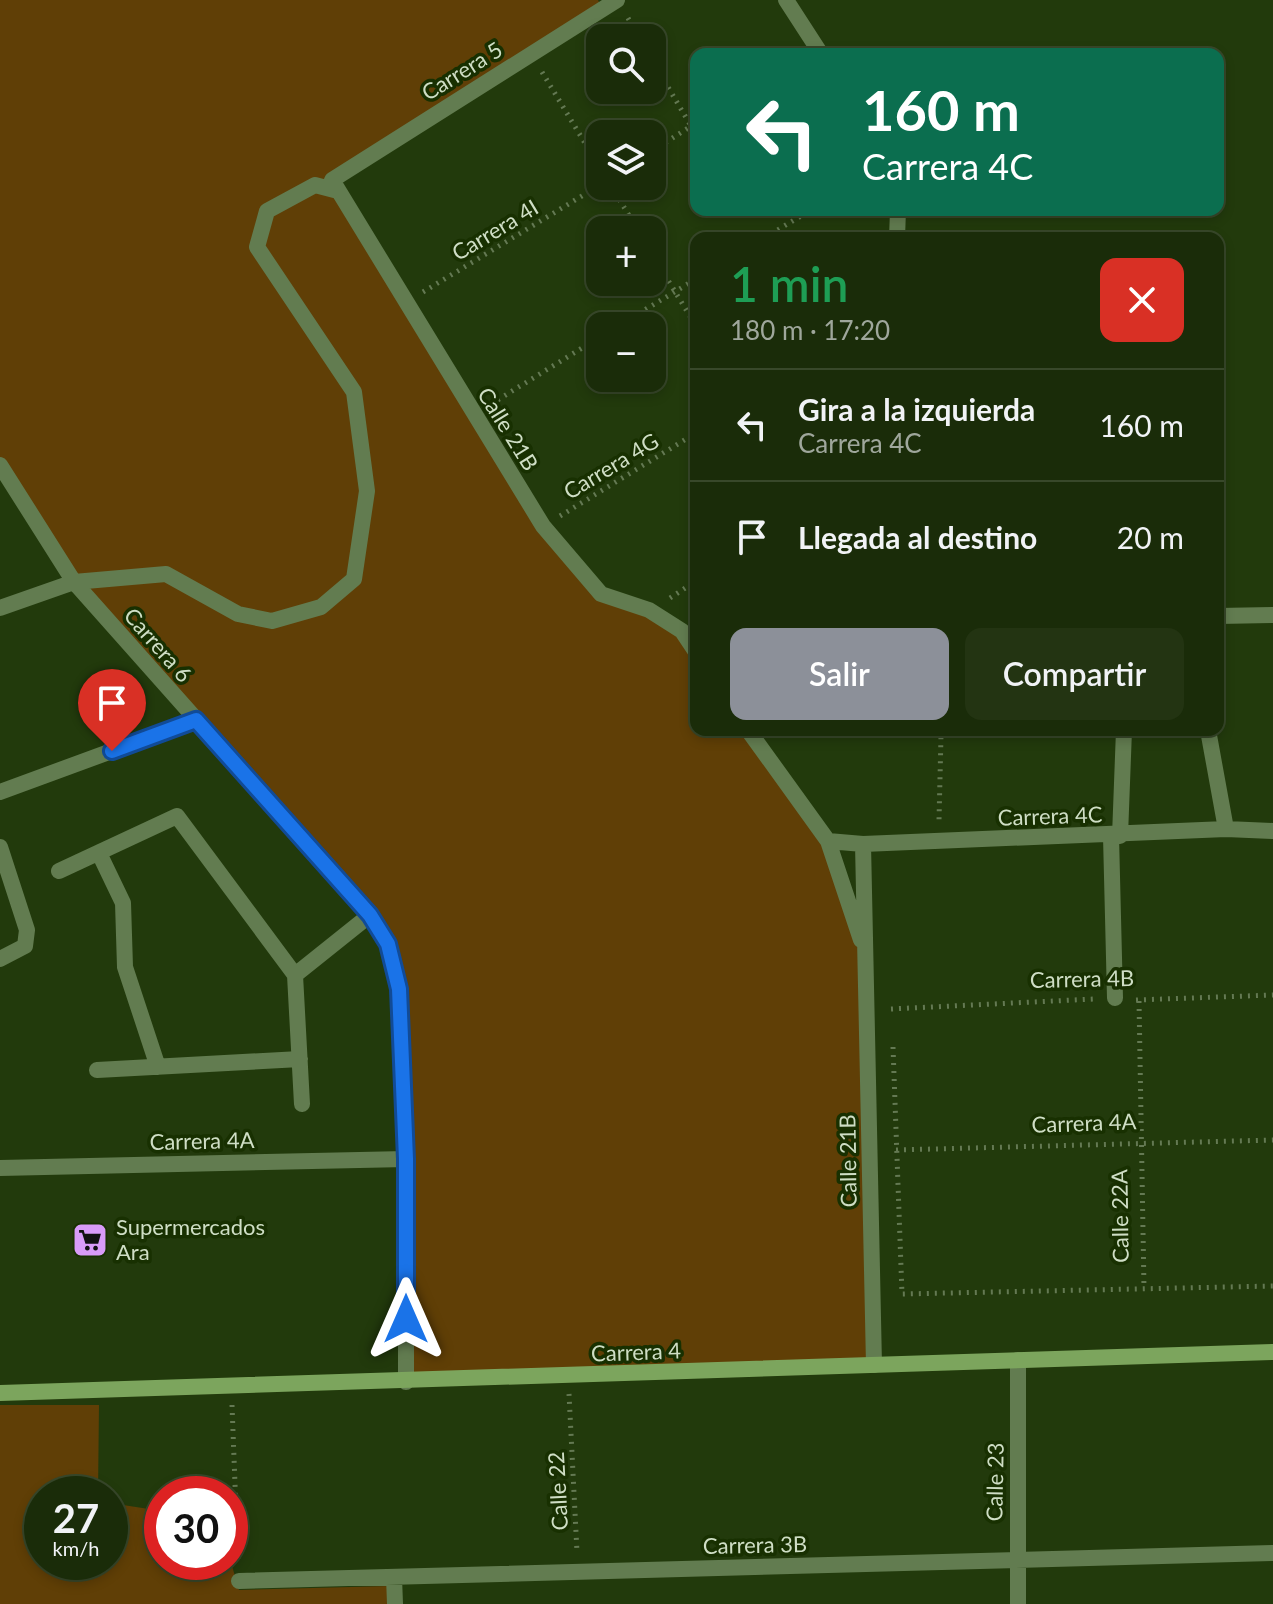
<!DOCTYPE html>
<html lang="es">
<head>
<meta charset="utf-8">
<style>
	body { margin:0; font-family:Lato,sans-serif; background:#233412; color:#f1f3f6; height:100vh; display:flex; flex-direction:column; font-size:30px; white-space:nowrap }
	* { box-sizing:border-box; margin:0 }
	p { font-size:26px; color:#9fa79c }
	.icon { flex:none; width:44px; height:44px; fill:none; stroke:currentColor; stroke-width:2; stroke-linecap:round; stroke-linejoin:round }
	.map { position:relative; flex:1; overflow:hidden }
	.sheet { position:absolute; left:690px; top:232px; width:534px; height:504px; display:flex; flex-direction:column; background:#1a2c09; border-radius:16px; box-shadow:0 4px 12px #0003,0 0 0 2px #38482a }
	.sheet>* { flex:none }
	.hud { position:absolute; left:690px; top:48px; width:534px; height:168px; border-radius:16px; box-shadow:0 4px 12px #0003,0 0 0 2px #38482a; background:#0b6e4f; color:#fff; overflow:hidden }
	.fabs { position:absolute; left:586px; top:24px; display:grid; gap:16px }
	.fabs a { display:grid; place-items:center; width:80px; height:80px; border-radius:16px; background:#1a2c09; box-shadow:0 4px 12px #0003,0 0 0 2px #38482a; font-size:40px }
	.speed { position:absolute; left:24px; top:1476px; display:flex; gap:16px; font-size:40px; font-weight:700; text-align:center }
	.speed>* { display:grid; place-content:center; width:104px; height:104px; border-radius:50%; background:#1a2c09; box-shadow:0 4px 12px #0003,0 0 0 2px #38482a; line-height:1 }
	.speed small { font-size:20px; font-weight:400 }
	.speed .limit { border:12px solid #d22; background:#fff; color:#111 }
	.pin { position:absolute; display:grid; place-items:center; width:68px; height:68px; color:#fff; margin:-82px -34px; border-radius:50% 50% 50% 0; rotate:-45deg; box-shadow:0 0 8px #0007 }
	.pin .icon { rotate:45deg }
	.me { position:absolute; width:88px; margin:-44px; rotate:0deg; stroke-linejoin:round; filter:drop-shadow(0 0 6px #0008) }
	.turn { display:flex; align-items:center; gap:28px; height:168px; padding:0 40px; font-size:36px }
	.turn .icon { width:104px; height:104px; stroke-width:2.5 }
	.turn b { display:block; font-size:56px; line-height:68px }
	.round { display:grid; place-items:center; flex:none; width:84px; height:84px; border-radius:16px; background:#233412 }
	.summary { display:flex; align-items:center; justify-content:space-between; height:136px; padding:0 40px }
	h1 { font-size:48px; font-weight:600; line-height:60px; color:#1e9e55 }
	.action { display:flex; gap:16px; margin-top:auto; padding:16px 40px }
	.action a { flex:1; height:92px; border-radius:16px; background:#8c9099; color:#fff; font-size:32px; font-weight:600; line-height:92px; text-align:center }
	.action a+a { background:#233412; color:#f1f3f6 }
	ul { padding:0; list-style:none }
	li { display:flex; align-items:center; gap:24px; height:112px; padding:0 40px; border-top:2px solid #38482a }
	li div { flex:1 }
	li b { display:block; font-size:30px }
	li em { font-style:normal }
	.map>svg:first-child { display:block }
</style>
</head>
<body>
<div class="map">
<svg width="1273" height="1604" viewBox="0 0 1273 1604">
	<rect width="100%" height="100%" fill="#223a0c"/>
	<path fill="#603f06" d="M0,0H598L603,9L332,180L473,415L601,594L649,610L696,652V730H748L828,841L867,956L874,1365L406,1382V1159L388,944L74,582L0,467Z
		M0,1405H99L98,1494H42V1562H110V1503L162,1511V1562L230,1559L239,1590L390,1586V1604H0Z"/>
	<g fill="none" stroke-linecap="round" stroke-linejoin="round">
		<path stroke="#647953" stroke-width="5" stroke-dasharray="2 6" stroke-linecap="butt" d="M628,18L639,38
			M652,60L691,126
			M542,72L600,168
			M652,151L696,123
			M611,186L638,230
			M764,238L811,210
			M652,254L696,326
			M423,292L600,185
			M618,326L696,279
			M491,404L600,337
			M560,516L696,433
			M670,598L696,581
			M938,730L941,736L939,820
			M1136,1000L1273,995
			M1139,1001L1144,1288
			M891,1009L1094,999
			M893,1047L902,1294L1273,1286
			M896,1150L1273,1140
			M569,1394L577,1552
			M232,1405L238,1563"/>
		<path stroke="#627c50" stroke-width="16" d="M617,0L332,180L543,526L601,594L649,610L682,631L696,652
			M786,0L821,54
			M897,238L898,210
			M0,465L74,582L370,915L388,944L399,989L406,1159V1382
			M0,608L74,582L166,574L238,614L272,621L321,607L354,579L367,491L354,392L257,247L267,211L315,185L338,191
			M1218,616L1273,615
			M748,730L828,841L861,940
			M1208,730L1226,829
			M0,792L196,720
			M1111,836L1115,998
			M1120,836L1124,730
			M828,841L863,844L1226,829L1273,831
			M863,844L874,1365
			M0,847L27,930L25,946L0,959
			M99,853L123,903L125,967L158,1067
			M59,871L177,816L295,975L302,1104
			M295,975L370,915
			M97,1070L300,1059
			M0,1168L406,1159
			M394,1577L395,1604
			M239,1581L1273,1553
			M1018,1604V1360"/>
		<path stroke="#7ca55d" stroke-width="16" d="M0,1393L1273,1352"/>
	</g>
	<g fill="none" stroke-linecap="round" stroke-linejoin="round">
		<defs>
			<path id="route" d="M112,751L196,720L370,915L388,944L399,989L406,1159V1319"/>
		</defs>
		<use href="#route" stroke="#114b97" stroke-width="20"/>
		<use href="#route" stroke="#1a73e8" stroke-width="14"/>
	</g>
	<defs>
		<symbol id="supermarket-square" viewBox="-11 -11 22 22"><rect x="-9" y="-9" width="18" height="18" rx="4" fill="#d89bf8" stroke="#183001"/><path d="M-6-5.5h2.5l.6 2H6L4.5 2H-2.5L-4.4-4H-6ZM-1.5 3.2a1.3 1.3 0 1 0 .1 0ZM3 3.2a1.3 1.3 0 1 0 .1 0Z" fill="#111"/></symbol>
	</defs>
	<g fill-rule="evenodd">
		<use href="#supermarket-square" x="70" y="1220" width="40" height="40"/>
	</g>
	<g text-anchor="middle" stroke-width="7" stroke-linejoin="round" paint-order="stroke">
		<g font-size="22" fill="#cfdec5" stroke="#183001">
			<text transform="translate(462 71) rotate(-32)" y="8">Carrera 5</text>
			<text transform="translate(495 230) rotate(-31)" y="8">Carrera 4I</text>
			<text transform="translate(508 429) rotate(58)" y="8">Calle 21B</text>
			<text transform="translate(611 466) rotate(-31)" y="8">Carrera 4G</text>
			<text transform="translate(158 645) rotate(49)" y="8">Carrera 6</text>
			<text transform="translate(1050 816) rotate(-2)" y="8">Carrera 4C</text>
			<text transform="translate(1082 979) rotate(-1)" y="8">Carrera 4B</text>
			<text transform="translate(1084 1123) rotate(-2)" y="8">Carrera 4A</text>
			<text transform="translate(202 1141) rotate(-1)" y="8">Carrera 4A</text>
			<text transform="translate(848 1161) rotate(-91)" y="8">Calle 21B</text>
			<text transform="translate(1120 1216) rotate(-91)" y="8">Calle 22A</text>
			<text transform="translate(636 1352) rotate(-2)" y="8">Carrera 4</text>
			<text transform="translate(995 1482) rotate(-89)" y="8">Calle 23</text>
			<text transform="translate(558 1491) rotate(-93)" y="8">Calle 22</text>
			<text transform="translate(755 1545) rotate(-1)" y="8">Carrera 3B</text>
		</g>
		<g font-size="22" fill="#cfdec5" stroke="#183001" text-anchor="start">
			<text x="116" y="1235">Supermercados<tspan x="116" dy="25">Ara</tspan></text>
		</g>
	</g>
</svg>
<div class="fabs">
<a><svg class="icon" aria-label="search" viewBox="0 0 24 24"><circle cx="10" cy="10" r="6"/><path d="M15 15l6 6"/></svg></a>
<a><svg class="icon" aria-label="layers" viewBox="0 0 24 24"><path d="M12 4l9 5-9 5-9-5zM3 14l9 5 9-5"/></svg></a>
<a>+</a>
<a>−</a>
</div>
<div class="speed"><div>27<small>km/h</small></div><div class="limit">30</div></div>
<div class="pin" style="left:112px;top:751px;background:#d93025"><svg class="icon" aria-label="arrive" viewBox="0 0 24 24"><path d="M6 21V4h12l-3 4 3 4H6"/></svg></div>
<svg class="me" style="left:406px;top:1319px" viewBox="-20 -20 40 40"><path d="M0-17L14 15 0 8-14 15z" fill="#1a73e8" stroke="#fff" stroke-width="4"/></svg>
<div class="hud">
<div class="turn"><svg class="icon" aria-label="left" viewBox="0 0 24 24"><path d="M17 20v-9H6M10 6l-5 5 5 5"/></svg><div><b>160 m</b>Carrera 4C</div></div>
</div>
<section class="sheet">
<div class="summary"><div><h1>1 min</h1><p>180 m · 17:20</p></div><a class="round" style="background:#d93025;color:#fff"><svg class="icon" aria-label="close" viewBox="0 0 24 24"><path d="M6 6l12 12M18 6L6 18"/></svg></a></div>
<ul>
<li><svg class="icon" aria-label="left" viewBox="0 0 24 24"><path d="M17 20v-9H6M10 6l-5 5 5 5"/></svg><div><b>Gira a la izquierda</b><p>Carrera 4C</p></div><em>160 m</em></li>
<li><svg class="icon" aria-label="arrive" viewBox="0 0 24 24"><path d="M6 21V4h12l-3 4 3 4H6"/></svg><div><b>Llegada al destino</b></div><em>20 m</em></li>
</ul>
<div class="action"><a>Salir</a><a>Compartir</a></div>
</section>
</div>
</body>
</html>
